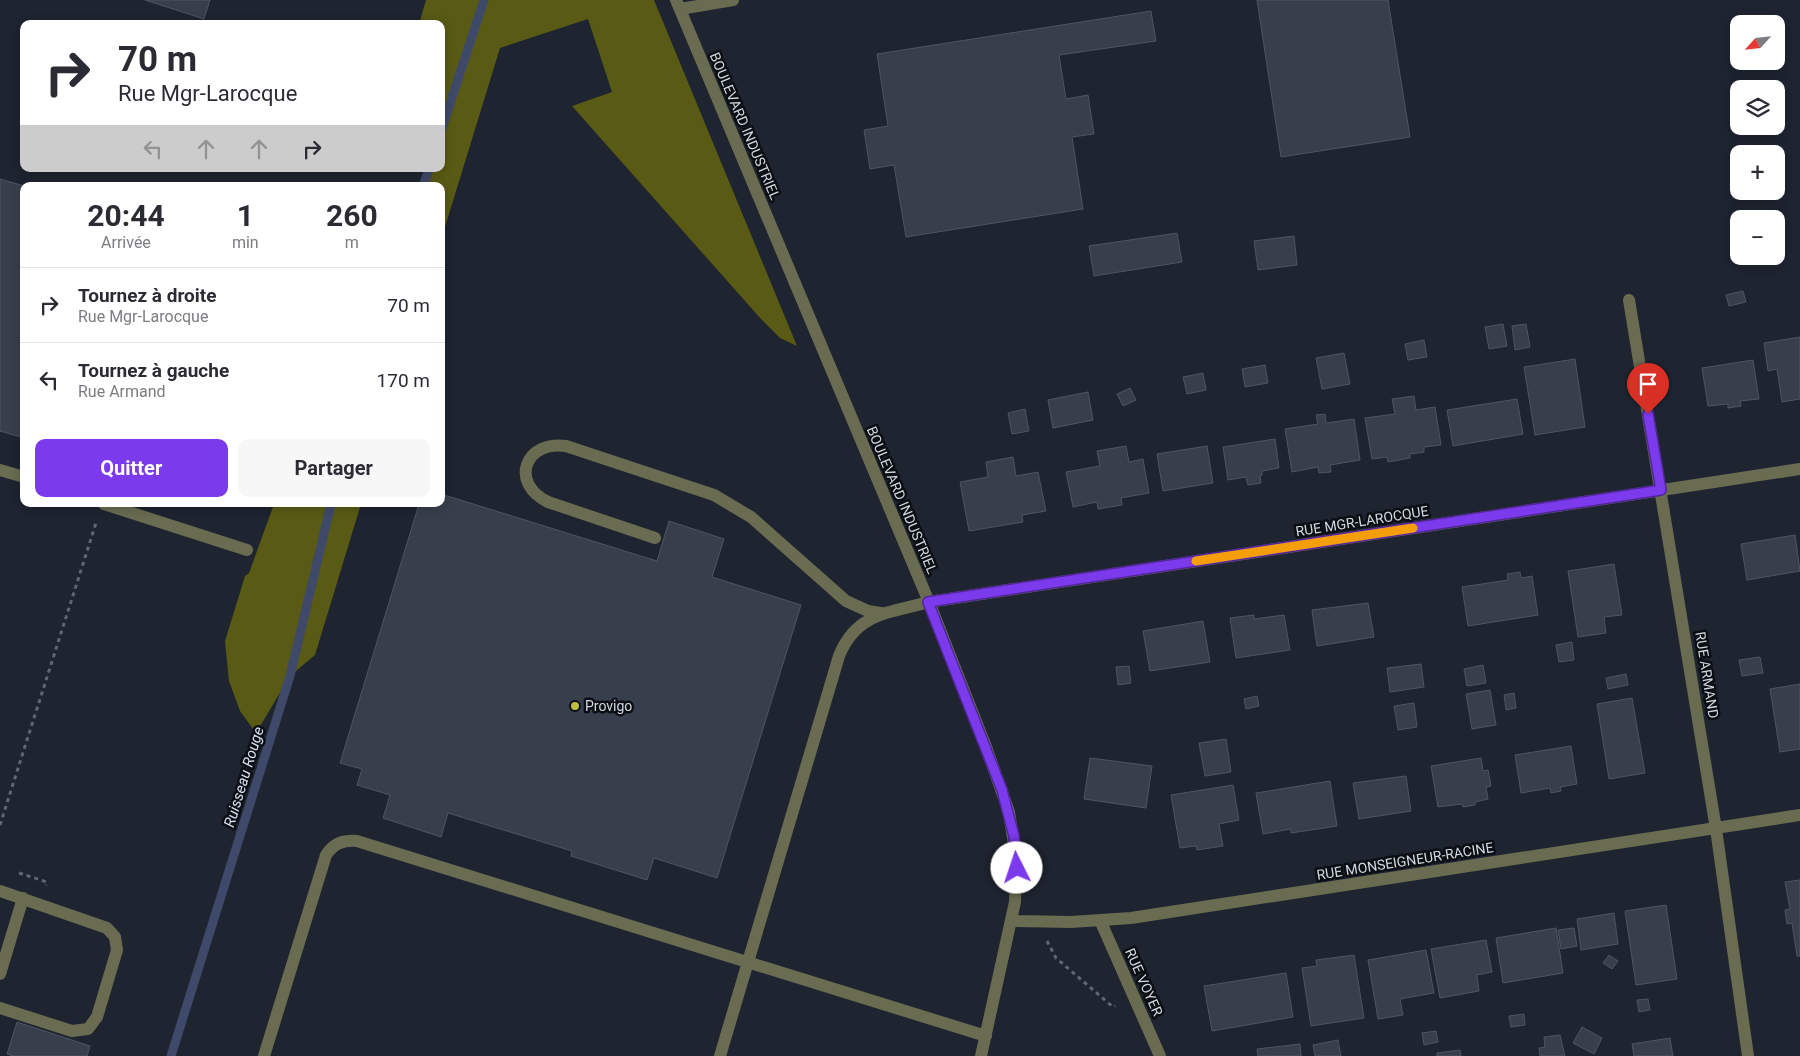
<!DOCTYPE html>
<html lang="fr">
<head>
<meta charset="utf-8">
<style>
	body { margin:0; font-family:Roboto,sans-serif; background:#f7f7f7; color:#2b2b33; height:100vh; display:flex; flex-direction:column; font-size:19px; white-space:nowrap }
	* { box-sizing:border-box; margin:0 }
	p { font-size:16px; color:#7c7c81 }
	.icon { flex:none; width:28px; height:28px; fill:none; stroke:currentColor; stroke-width:2; stroke-linecap:round; stroke-linejoin:round }
	.map { position:relative; flex:1; overflow:hidden }
	.panel { position:absolute; left:20px; top:182px; width:425px; height:325px; display:flex; flex-direction:column; background:#fff; border-radius:10px; box-shadow:0 2px 12px #0003 }
	.panel>* { flex:none }
	.guide { position:absolute; left:20px; top:20px; width:425px; height:152px; border-radius:10px; box-shadow:0 2px 12px #0003; background:#fff; color:#2b2b33; overflow:hidden }
	.needle { width:32px; rotate:243deg }
	.fabs { position:absolute; left:1730px; top:15px; display:grid; gap:10px }
	.fabs a { display:grid; place-items:center; width:55px; height:55px; border-radius:10px; background:#fff; box-shadow:0 2px 12px #0003; font-size:25px }
	.pin { position:absolute; display:grid; place-items:center; width:42px; height:42px; color:#fff; margin:-51px -21px; border-radius:50% 50% 50% 0; rotate:-45deg; box-shadow:0 0 5px #0007 }
	.pin .icon { rotate:45deg }
	.me { position:absolute; width:55px; margin:-28px; rotate:356deg; stroke-linejoin:round; filter:drop-shadow(0 0 4px #0008) }
	.turn { display:flex; align-items:center; gap:18px; height:105px; padding:0 15px; font-size:22px }
	.turn .icon { width:65px; height:65px; stroke-width:2.5 }
	.turn b { display:block; font-size:35px; line-height:42px }
	.lanes { display:flex; align-items:center; height:48px; padding:0 15px; background:#0003; justify-content:center; gap:25px; direction:ltr }
	.lanes .off { opacity:.35 }
	.eta { display:flex; justify-content:space-evenly; align-items:center; height:85px; text-align:center }
	.eta b { font-size:30px; font-weight:700; line-height:35px }
	.primary-button { display:flex; gap:10px; margin-top:auto; padding:10px 15px }
	.primary-button a { flex:1; height:58px; border-radius:10px; background:#7c3aed; color:#fff; font-size:20px; font-weight:700; line-height:58px; text-align:center }
	.primary-button a+a { background:#f7f7f7; color:#2b2b33 }
	ul { padding:0; list-style:none }
	li { display:flex; align-items:center; gap:15px; height:75px; padding:0 15px; border-top:1px solid #e1e1e2 }
	li div { flex:1 }
	li b { display:block; font-size:19px }
	li em { font-style:normal }
	.map>svg:first-child { display:block }
</style>
</head>
<body>
<div class="map">
<svg width="1800" height="1056" viewBox="0 0 1800 1056">
	<rect width="100%" height="100%" fill="#1e2430"/>
	<path fill="#595a14" d="M426,0H654L797,346L780,338L761,319L572,106L612,92L588,19L500,48L441,240V186H423L428,170L426,169H441V24H419Z
		M274,504H361L315,655L290,676L256,733L240,711L229,681L225,641L245,576L249,573Z"/>
	<g fill="none" stroke-linecap="round" stroke-linejoin="round">
		<path stroke="#3f4a6b" stroke-width="9" d="M441,131L484,0
			M423,186L429,169
			M171,1056L290,676L331,504"/>
	</g>
	<path fill="#383f4c" stroke="#4d5563" d="M145,0H210L204,19Z
		M1257,0H1388L1410,137L1281,157Z
		M1151,11L1156,41L1059,55L1066,99L1088,95L1094,134L1072,137L1083,209L906,237L894,165L870,169L864,130L888,126L877,54Z
		M0,179L24,186V438L0,431Z
		M1177,233L1182,262L1094,276L1089,246Z
		M1294,236L1297,265L1258,270L1254,241Z
		M1743,291L1746,302L1729,306L1726,295Z
		M1503,324L1507,346L1489,349L1485,327Z
		M1526,324L1530,347L1515,350L1512,326Z
		M1800,337V399L1782,402L1777,369L1768,371L1764,343Z
		M1424,340L1427,357L1408,360L1405,344Z
		M1344,353L1350,384L1322,389L1316,358Z
		M1575,359L1585,427L1535,435L1524,367Z
		M1753,360L1759,399L1740,401L1741,406L1728,408V404L1708,406L1702,368Z
		M1265,365L1268,383L1245,387L1242,369Z
		M1203,373L1206,390L1187,394L1183,377Z
		M1130,388L1136,400L1123,406L1117,394Z
		M1088,392L1093,420L1053,428L1048,400Z
		M1414,396L1416,410L1435,407L1441,445L1424,447V452L1410,454V458L1388,462L1387,457L1372,459L1365,418L1395,414L1392,399Z
		M1517,399L1523,434L1453,446L1447,410Z
		M1025,409L1029,431L1012,434L1008,413Z
		M1325,414L1326,423L1354,419L1360,460L1330,465L1331,472L1319,473L1318,467L1292,472L1285,429L1318,424L1316,415Z
		M1275,439L1279,468L1262,471V475H1260L1261,483L1248,485L1246,477L1228,480L1223,447Z
		M1126,446L1129,462L1143,459L1149,493L1121,498L1122,505L1098,509L1097,502L1073,507L1066,472L1100,466L1097,451Z
		M1207,446L1213,483L1163,491L1157,454Z
		M1013,457L1016,476L1038,472L1046,511L1022,515L1023,522L969,531L960,482L988,477L986,462Z
		M441,494L657,561L669,521L724,539L712,577L801,605L717,878L654,858L647,880L571,856L572,851L448,813L441,837L383,818L390,795L357,785L362,769L340,763L419,504H441Z
		M1795,535L1800,571L1747,580L1741,544Z
		M1614,564L1622,615L1604,617L1606,633L1578,637L1568,571Z
		M1520,572L1521,578L1532,576L1538,615L1468,626L1462,587L1508,580L1507,574Z
		M1368,603L1374,637L1317,646L1312,610Z
		M1254,615V619L1284,615L1290,650L1236,658L1230,618Z
		M1203,621L1210,662L1150,671L1143,631Z
		M1572,642L1574,660L1559,662L1556,645Z
		M1760,657L1763,673L1742,676L1739,660Z
		M1421,664L1424,687L1390,692L1387,668Z
		M1483,665L1486,683L1467,686L1464,669Z
		M1129,666L1131,683L1118,685L1116,667Z
		M1626,674L1628,685L1608,689L1606,678Z
		M1800,684V749L1780,752L1770,689Z
		M1490,690L1496,725L1472,729L1466,694Z
		M1514,693L1516,708L1506,710L1504,695Z
		M1257,696L1259,706L1246,709L1244,699Z
		M1632,698L1645,773L1609,779L1597,704Z
		M1414,703L1417,727L1398,730L1394,706Z
		M1226,739L1231,772L1205,776L1199,743Z
		M1571,746L1577,784L1560,787L1561,791L1551,793L1550,788L1521,793L1515,755Z
		M1090,758L1152,766L1146,808L1084,799Z
		M1481,758L1483,771L1488,770L1491,786L1486,787L1488,799L1475,802V805L1463,807L1462,804L1438,807L1431,766Z
		M1406,776L1411,811L1359,819L1353,783Z
		M1330,781L1337,826L1291,833V829L1263,834L1256,793Z
		M1233,785L1239,820L1219,824L1223,846L1197,850L1196,846L1180,848L1171,795Z
		M1800,880V956H1797L1792,923L1787,924L1785,910L1790,909L1785,882Z
		M1666,905L1677,979L1636,985L1625,911Z
		M1614,913L1618,944L1581,950L1577,919Z
		M1556,928L1563,973L1503,983L1496,938Z
		M1574,928L1577,946L1561,949L1558,930Z
		M1486,940L1492,972L1477,975L1479,991L1440,998L1431,949Z
		M1426,950L1434,993L1400,999L1403,1015L1378,1019L1368,960Z
		M1354,955L1364,1018L1311,1026L1302,968L1317,966L1316,960Z
		M1609,955L1618,961L1612,969L1603,963Z
		M1286,973L1293,1017L1212,1031L1204,986Z
		M1648,999L1650,1010L1639,1012L1637,1000Z
		M1524,1014L1525,1025L1511,1027L1509,1016Z
		M17,1022L90,1046L87,1056H13L7,1054Z
		M1582,1027L1602,1038L1594,1054L1573,1043Z
		M1436,1031L1438,1042L1424,1045L1422,1033Z
		M1560,1035L1565,1056H1540L1539,1048L1545,1047L1544,1037Z
		M1670,1038L1673,1056H1634L1632,1044Z
		M1338,1040L1341,1056H1315L1313,1045Z
		M1300,1044L1301,1056H1258L1257,1049Z
		M1460,1050L1461,1056H1437V1053Z"/>
	<g fill="none" stroke-linecap="round" stroke-linejoin="round">
		<path stroke="#616771" stroke-width="3" stroke-dasharray="4 4" stroke-linecap="butt" d="M0,825L96,523
			M19,873L47,882L46,885
			M1047,941L1056,958L1113,1007L1115,1006"/>
		<path stroke="#6a6c51" stroke-width="12" d="M676,0L929,602L986,747L1009,812L1016,857L1015,902L981,1056
			M680,9L733,0
			M1629,300L1716,829L1748,1056
			M0,470L24,477
			M104,504L247,550
			M655,538L548,502C509,483 525,440 566,446L714,495L751,517L846,601L868,611L881,613
			M0,891L107,928L115,937L117,950L97,1017L88,1029L72,1031L0,1008
			M1100,920L1160,1056
			M1012,921L1071,922L1131,918L1800,815
			M0,974L23,898
			M264,1056L326,855C334,843 343,840 357,841L986,1036
			M720,1056L839,656C856,613 889,613 929,602L1800,469"/>
	</g>
	<g fill="none" stroke-linecap="round" stroke-linejoin="round">
		<defs>
			<path id="route" d="M1017,868L1014,836L1002,790L928,602L1661,490L1648,414"/>
		</defs>
		<use href="#route" stroke="#51269a" stroke-width="12"/>
		<use href="#route" stroke="#7c3aed" stroke-width="9"/>
		<path stroke="#f59e0b" stroke-width="9" d="M1196,561L1413,528"/>
	</g>
	<circle fill="#bdbf43" stroke="#0b0e13" stroke-width="2" cx="575" cy="706" r="5"/>
	<g text-anchor="middle" stroke-width="5" stroke-linejoin="round" paint-order="stroke">
		<g font-size="14" fill="#d3d8e0" stroke="#0b0e13">
			<text transform="translate(745 126) rotate(67)" y="5">BOULEVARD INDUSTRIEL</text>
			<text transform="translate(902 500) rotate(67)" y="5">BOULEVARD INDUSTRIEL</text>
			<text transform="translate(1362 521) rotate(-9)" y="5">RUE MGR-LAROCQUE</text>
			<text transform="translate(1707 675) rotate(81)" y="5">RUE ARMAND</text>
			<text transform="translate(1405 861) rotate(-9)" y="5">RUE MONSEIGNEUR-RACINE</text>
			<text transform="translate(1144 982) rotate(66)" y="5">RUE VOYER</text>
		</g>
		<g font-size="14" fill="#d3d8e0" stroke="#0b0e13" text-anchor="start">
			<text x="585" y="711">Provigo</text>
		</g>
		<g font-size="15" font-style="italic" fill="#d8e1f1" stroke="#0b0e13">
			<text transform="translate(244 777) rotate(-73)" y="5">Ruisseau Rouge</text>
		</g>
	</g>
</svg>
<div class="fabs">
<a><svg class="needle" viewBox="-14 -14 28 28"><path d="M0-13l5 13h-10z" fill="#e53935"/><path d="M0 13l5-13h-10z" fill="#7c7c81"/></svg></a>
<a><svg class="icon" aria-label="layers" viewBox="0 0 24 24"><path d="M12 4l9 5-9 5-9-5zM3 14l9 5 9-5"/></svg></a>
<a>+</a>
<a>−</a>
</div>
<div class="pin" style="left:1648px;top:414px;background:#d93025"><svg class="icon" aria-label="arrive" viewBox="0 0 24 24"><path d="M6 21V4h12l-3 4 3 4H6"/></svg></div>
<svg class="me" style="left:1017px;top:868px" viewBox="-20 -20 40 40"><circle r="19" fill="#fff"/><path d="M0-13L10 11 0 6-10 11z" fill="#7c3aed"/></svg>
<div class="guide">
<div class="turn"><svg class="icon" aria-label="right" viewBox="0 0 24 24"><path d="M7 20v-9h11M14 6l5 5-5 5"/></svg><div><b>70 m</b>Rue Mgr-Larocque</div></div>
<div class="lanes"><svg class="icon off" aria-label="left" viewBox="0 0 24 24"><path d="M17 20v-9H6M10 6l-5 5 5 5"/></svg><svg class="icon off" aria-label="ahead" viewBox="0 0 24 24"><path d="M12 20V5M6 11l6-6 6 6"/></svg><svg class="icon off" aria-label="ahead" viewBox="0 0 24 24"><path d="M12 20V5M6 11l6-6 6 6"/></svg><svg class="icon" aria-label="right" viewBox="0 0 24 24"><path d="M7 20v-9h11M14 6l5 5-5 5"/></svg></div>
</div>
<section class="panel">
<div class="eta">
<div><b>20:44</b><p>Arrivée</p></div>
<div><b>1</b><p>min</p></div>
<div><b>260</b><p>m</p></div>
</div>
<ul>
<li><svg class="icon" aria-label="right" viewBox="0 0 24 24"><path d="M7 20v-9h11M14 6l5 5-5 5"/></svg><div><b>Tournez à droite</b><p>Rue Mgr-Larocque</p></div><em>70 m</em></li>
<li><svg class="icon" aria-label="left" viewBox="0 0 24 24"><path d="M17 20v-9H6M10 6l-5 5 5 5"/></svg><div><b>Tournez à gauche</b><p>Rue Armand</p></div><em>170 m</em></li>
</ul>
<div class="primary-button"><a>Quitter</a><a>Partager</a></div>
</section>
</div>
</body>
</html>
